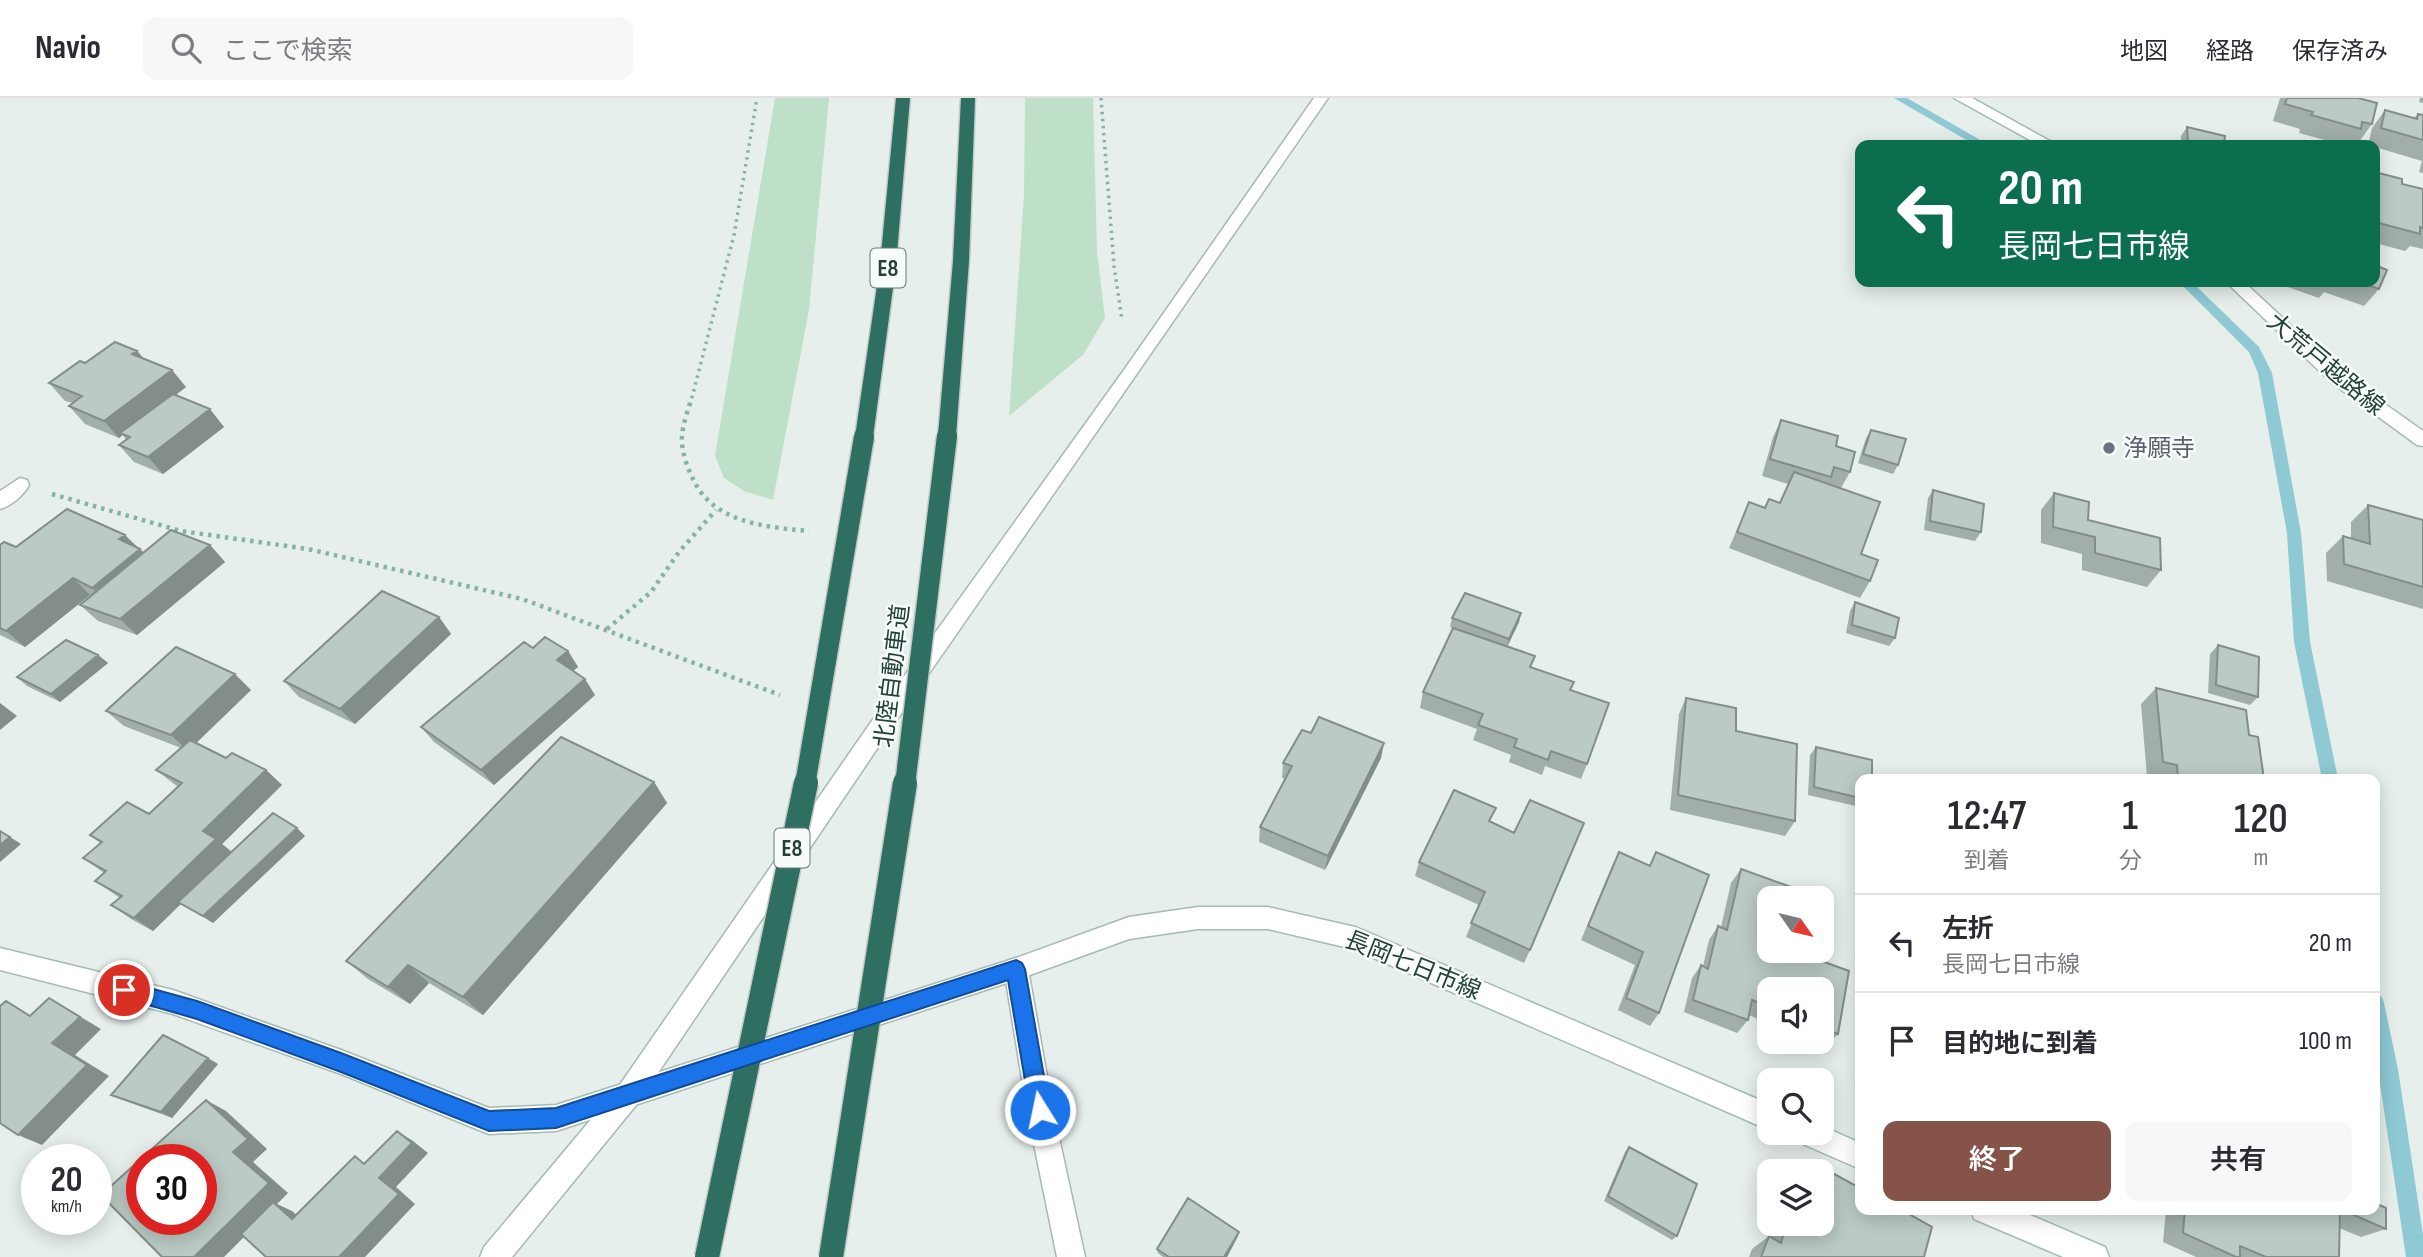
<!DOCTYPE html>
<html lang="ja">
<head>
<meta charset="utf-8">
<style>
	body { margin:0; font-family:"Sofia Sans Condensed","Noto Sans JP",sans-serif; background:#f7f7f7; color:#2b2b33; height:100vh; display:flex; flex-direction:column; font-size:26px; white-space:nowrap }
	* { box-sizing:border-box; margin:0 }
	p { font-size:23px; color:#7c7c81 }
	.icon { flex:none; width:38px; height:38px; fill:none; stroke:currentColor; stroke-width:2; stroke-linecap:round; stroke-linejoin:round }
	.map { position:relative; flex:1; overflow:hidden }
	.drawer { position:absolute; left:1855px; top:676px; width:525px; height:441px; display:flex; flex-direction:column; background:#fff; border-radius:14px; box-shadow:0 4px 18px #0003 }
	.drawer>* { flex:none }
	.top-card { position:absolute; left:1855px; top:42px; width:525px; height:147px; border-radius:14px; box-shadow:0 4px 18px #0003; background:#0b6e4f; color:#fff; overflow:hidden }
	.needle { width:46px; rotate:124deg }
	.fabs { position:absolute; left:1757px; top:788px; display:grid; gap:14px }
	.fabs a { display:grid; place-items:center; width:77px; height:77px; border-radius:14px; background:#fff; box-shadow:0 4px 18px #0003; font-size:35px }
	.speed { position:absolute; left:21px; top:1046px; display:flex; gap:14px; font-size:35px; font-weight:700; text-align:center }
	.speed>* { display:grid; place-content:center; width:91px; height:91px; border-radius:50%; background:#fff; box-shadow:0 4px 18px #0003; line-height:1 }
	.speed small { font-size:18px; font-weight:400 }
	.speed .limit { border:10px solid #d22; background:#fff; color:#111 }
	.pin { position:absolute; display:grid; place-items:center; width:60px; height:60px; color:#fff; margin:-30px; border:4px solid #fff; border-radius:50%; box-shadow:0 2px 7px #0007 }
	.me { position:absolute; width:77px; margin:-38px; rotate:350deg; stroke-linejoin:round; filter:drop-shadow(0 0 5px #0008) }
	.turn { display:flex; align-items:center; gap:24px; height:147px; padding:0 28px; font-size:32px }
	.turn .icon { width:91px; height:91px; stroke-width:2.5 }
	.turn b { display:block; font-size:49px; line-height:60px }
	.eta { display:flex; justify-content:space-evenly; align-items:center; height:119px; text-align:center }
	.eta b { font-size:42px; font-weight:600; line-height:49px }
	.primary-button { display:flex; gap:14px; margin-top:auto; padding:14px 28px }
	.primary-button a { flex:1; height:80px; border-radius:14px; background:#855347; color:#fff; font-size:28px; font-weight:600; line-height:80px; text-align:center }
	.primary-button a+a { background:#f7f7f7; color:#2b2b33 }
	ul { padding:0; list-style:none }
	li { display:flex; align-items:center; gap:21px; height:98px; padding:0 28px; border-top:2px solid #e1e1e2 }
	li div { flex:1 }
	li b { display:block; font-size:26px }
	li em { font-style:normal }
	header { display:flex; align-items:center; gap:42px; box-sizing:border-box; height:98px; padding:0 35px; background:#fff; border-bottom:2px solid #e1e1e2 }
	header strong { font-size:33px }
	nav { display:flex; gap:38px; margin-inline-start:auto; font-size:24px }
	.search { width:490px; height:63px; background:#f7f7f7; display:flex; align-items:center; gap:18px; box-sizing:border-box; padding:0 24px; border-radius:14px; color:#7c7c81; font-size:26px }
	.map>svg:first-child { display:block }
</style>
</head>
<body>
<header>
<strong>Navio</strong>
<div class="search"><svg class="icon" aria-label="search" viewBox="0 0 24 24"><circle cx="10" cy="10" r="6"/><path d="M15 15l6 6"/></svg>ここで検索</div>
<nav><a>地図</a><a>経路</a><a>保存済み</a></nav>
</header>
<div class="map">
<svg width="2423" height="1159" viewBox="0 0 2423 1159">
	<rect width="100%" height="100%" fill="#e6efeb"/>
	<path fill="#bfe0c8" d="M775,0H829L809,212L773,402L744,393L724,380L715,358Z
		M1025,0H1093L1097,154L1105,220L1083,257L1009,318L1024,96Z"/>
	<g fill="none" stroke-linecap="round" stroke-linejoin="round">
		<path fill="#8ec9d4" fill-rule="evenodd" d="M1894,0H1907L1989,47H1975Z
			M2179,184H2192L2259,249L2272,275L2301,435L2310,544L2338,681H2322L2294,544L2287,435L2258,275L2249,254Z
			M2375,896L2382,899L2384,905L2398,971L2423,1137V1159H2406L2375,952Z"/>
		<defs>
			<path id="minor" d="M20,380L27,382L29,387C24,397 11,408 0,411V393Z
				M1016,860L1025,863L1028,871L1053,1012L1085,1159H1057L1027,1012L1004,871L1007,863Z"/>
			<path id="tertiary" d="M1314,0H1328L885,639L637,1006L512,1159H480L484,1149L619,988L869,627L1124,272Z"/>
			<path id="secondary" d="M1954,0H1972L2057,47H2039Z
				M2226,184H2244L2344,277L2423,333V348L2417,347L2332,285Z
				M1198,809H1268L1355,829L1769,1006V1032L1353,851L1268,831H1198L1129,841L1016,882L556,1033L489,1036L341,976L173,916L0,872V850L173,892L341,952L489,1010L556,1007L1016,860L1129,819Z
				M1822,1028L1860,1045V1071L1796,1043L1792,1034H1822Z
				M1971,1111H2016L2105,1149L2109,1159H2063L1974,1121Z"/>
			<path id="motorway" d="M896,0H910L896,167L873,339L870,344H858L855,339L880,167Z
				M961,0H975L969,163L956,338L953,343H941L938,338L953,163Z"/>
		</defs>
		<use href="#minor" stroke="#a8b8b2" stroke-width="3"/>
		<use href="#tertiary" stroke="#a8b8b2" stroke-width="3"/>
		<use href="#secondary" stroke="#a4bbb3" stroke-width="3"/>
		<use href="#motorway" stroke="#c2cac8" stroke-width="3"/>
		<path stroke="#86b3a5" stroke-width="3.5" stroke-dasharray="2.5 4.5" stroke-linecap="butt" d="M1101,0L1114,168L1122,222
			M690,307L734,137L757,0"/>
		<path stroke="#86b3a5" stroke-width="4.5" stroke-dasharray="3.5 5" stroke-linecap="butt" d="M690,305C687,315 683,327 682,337C681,352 686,366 692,379C712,425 765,429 809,433
			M52,396L181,433L308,451L522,501L780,597
			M607,531L651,494L679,454L716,412"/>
		<use href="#minor" fill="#fff" fill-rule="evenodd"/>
		<use href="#tertiary" fill="#fff" fill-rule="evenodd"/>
		<use href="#secondary" fill="#fff" fill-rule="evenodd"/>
		<use href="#motorway" fill="#2f6f62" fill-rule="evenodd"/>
		<defs>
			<path id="motorway-bridge-far1" d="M805,687L864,339
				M905,687L947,338"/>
			<path id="motorway-bridge" d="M707,1159L806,685
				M831,1159L905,685"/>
		</defs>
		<use href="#motorway-bridge-far1" stroke="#c2cac8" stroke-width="23" stroke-linecap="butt"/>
		<use href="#motorway-bridge" stroke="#c2cac8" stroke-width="27" stroke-linecap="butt"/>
		<use href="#motorway-bridge-far1" stroke="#2f6f62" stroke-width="20"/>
		<use href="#motorway-bridge" stroke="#2f6f62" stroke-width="24"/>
	</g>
	<path fill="#a1aea9" d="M2280,0H2358L2372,26L2359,44L2352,42L2348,47H2343L2299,35L2300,31L2273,23Z
		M2420,0H2423V5L2419,4Z
		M2385,12L2414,20L2418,16L2423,17V75L2419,74L2422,63L2375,49V47H2368L2372,30Z
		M2187,29L2224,47H2181V38Z
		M2375,74L2402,86L2423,91V151L2410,148L2405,153L2375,145Z
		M2284,184H2375L2379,191L2364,208L2324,194L2319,200L2282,187Z
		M137,253L144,261L186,289L176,297L224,329L163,376L134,364L119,347L126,342L123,337L119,340L85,326L69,308L73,305L65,303L49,285L85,265Z
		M1781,322L1836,348L1850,374L1841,390L1870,483L1860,500L1729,450L1749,404L1765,410L1780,405L1788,386L1762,378L1773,339Z
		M1871,332L1898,367L1893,376L1858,365L1866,340Z
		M1933,392L1981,434L1975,443L1924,432L1928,400Z
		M2054,395L2088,422L2161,472L2147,489L2082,472V456L2041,445V412Z
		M2368,407L2423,422V511L2327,483L2326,455L2343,438L2351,441V424Z
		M0,447L16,449L138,450L144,454L210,447L225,464L137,537L98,523L80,507L91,497H90L25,549L0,537Z
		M1855,504L1895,540L1889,548L1846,535L1850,513Z
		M1521,515L1519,524L1507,549L1531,569L1571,592L1587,666L1581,681L1545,668L1542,677L1509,664L1511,657L1473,642L1477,631L1420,610L1423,594L1453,530L1450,529L1452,520Z
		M439,519L451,536L355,626L299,599L284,583Z
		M2218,547L2258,599L2250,607L2208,595L2210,556Z
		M568,553L578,569L573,573L595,597L494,687L434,644L421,629Z
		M98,557L108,565L60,604L27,588L17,579Z
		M2156,590L2249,637L2264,681H2155L2147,679L2141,606Z
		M251,592L196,645L226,660L266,672L282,687L222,746L232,754L305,738L213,825L181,806L153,833L131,821L111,807L120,800L95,783L104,775L83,760L100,745L90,737L149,716L178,689L156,672L181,650L124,628L106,613Z
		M1686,600L1736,633L1795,723L1785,738L1670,712L1679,616Z
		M1816,649L1860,681V709L1808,697L1810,657Z
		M1381,660L1325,772L1259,744L1260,729L1286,681L1282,680L1283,665Z
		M654,684L667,705L483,917L429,885L410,906L368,881L346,863Z
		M1491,724L1530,852L1524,865L1466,839L1479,807L1415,778L1419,764Z
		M1619,754L1649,768L1656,754L1659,915L1650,928L1618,912L1635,867L1581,842L1612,768Z
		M1741,771L1819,862L1838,936L1826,948L1814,943H1822V891H1769V941L1757,936L1760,922L1749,917L1748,922L1737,935L1684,914L1692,880L1701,867L1703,868L1709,842L1718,828L1721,829L1731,785Z
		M1776,943H1790L1786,947Z
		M218,966L172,1020L123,1002L111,997Z
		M1629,1049L1677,1138L1672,1142L1604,1103L1625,1054Z
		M1825,1071L1924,1159H1749L1752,1151L1769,1138L1770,1139L1774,1125H1822V1073Z
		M2166,1111H2375L2386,1131L2361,1139L2339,1130V1159H2196L2163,1144Z
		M1238,1138L1227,1159H1163L1158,1155L1157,1151Z"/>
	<path fill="#838d89" d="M137,253L152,270L132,256Z
		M172,272L186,289L124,336L120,335L122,337L119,340L104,323Z
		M210,311L224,329L163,376L148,359Z
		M125,437L157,468L109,506L92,490L119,441Z
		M210,447L225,464L137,537L120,521Z
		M73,480L90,497L25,549L6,533Z
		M1521,515L1519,524L1507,549L1509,541Z
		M439,519L451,536L355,626L340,611Z
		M568,553L578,569L567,578L557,562Z
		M98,557L108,565L60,604L51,596Z
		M235,576L251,592L188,653L171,637Z
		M585,581L595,597L494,687L481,672Z
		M0,605L17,618L0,632Z
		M1384,645L1381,660L1325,772L1328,758Z
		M266,672L282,687L222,746L233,755L153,833L134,820L203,733Z
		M654,684L667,705L483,917L463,899Z
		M297,730L305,738L213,825L203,818Z
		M10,739L21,746L0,764V747Z
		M408,867L429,885L410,906L388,889Z
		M49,900L101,931L75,957L109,978L42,1047L18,1037Z
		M208,960L218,966L172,1020L161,1014Z
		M206,1002L226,1013L267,1051L253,1064L288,1095L277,1106L292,1113L311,1130L292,1121L276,1107L224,1159H194L233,1054Z
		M397,1033L413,1043L428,1055L396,1089L415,1106L365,1159H339L379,1080Z
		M1239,1134L1238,1138L1227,1159H1224Z"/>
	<path fill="#bbcac4" stroke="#838d89" stroke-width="2" fill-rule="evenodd" d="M2287,0H2358L2377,5L2372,26L2362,24L2361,31L2311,17L2313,14L2285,6Z
		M2385,12L2417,21L2418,16L2423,17V42L2381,30Z
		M2187,29L2225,38L2224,47H2204L2188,44Z
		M2375,74L2402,81V86L2423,91V130L2420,129V136L2375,124Z
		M2375,167L2387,172L2379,191L2359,184H2375Z
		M115,244L137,253L132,256L172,272L104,323L69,308L82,298L49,285L80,263L85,265Z
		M173,296L210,311L148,359L119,347L130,339L120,335Z
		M1781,322L1838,338L1836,348L1855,354L1850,374L1834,369L1831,379L1770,361Z
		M1871,332L1906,341L1898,367L1863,356Z
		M1794,374L1880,404L1861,456L1878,462L1870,483L1737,434L1749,404L1765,410L1769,401L1780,405Z
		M1933,392L1984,406L1981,434L1930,423Z
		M2054,395L2089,404L2088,422L2160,440L2161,472L2095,455V439L2053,429Z
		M2368,407L2423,422V489L2344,466L2343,438L2370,446Z
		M67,411L125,437L119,441L140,451L92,490L73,480L6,533L0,530V447L4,444L16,449Z
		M171,432L210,447L120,521L80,507Z
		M382,493L439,519L340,611L284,583Z
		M1465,495L1521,515L1509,541L1452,520Z
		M1855,504L1899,520L1895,540L1852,527Z
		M1453,530L1535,558L1530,569L1574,584L1570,592L1609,605L1587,666L1551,653L1548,662L1514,649L1517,641L1478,627L1483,616L1423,594Z
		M545,539L568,553L557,562L585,581L481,672L421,629L524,544L533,550Z
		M66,542L98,557L51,596L17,579Z
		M2218,547L2259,559L2258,599L2216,587Z
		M176,549L235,576L171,637L106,613Z
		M2156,590L2246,612L2249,637L2258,639L2264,681L2254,679V681H2178L2177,667L2163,664Z
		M1686,600L1736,610V633L1797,646L1795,723L1678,697Z
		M1319,619L1384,645L1328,758L1260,729L1292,668L1283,665L1302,632L1311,635Z
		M561,639L654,684L463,899L408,867L388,889L346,863Z
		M190,642L226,660L232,655L266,672L203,733L216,741L134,820L111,807L122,798L95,783L106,773L83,760L102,744L90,737L127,704L149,716L182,685L156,672Z
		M1816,649L1872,662V681H1860V700L1814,689Z
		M1454,692L1496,710L1489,723L1514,735L1530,702L1584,725L1530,852L1471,825L1485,794L1419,764Z
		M273,715L297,730L203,818L178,804Z
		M0,733L10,739L0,747Z
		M1619,754L1650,768L1656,754L1709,777L1659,915L1626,900L1643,854L1588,828Z
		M1741,771L1830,803L1822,847V800H1769V852H1821L1819,862L1849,873L1838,936L1822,930V891H1769V909L1752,902L1748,922L1693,902L1701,867L1708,871L1718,828L1727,832Z
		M49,900L80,919L52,945L87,967L18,1037L0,1025V908L6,903L30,918Z
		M163,937L208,960L161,1014L111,997Z
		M206,1002L248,1041L233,1054L269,1085L194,1159H162L101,1097ZM142,1062H201V1122H142Z
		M397,1033L412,1045L379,1080L399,1096L339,1159H266L241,1136L273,1104L292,1121L355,1058L364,1066Z
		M1629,1049L1697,1086L1677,1138L1608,1098Z
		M1825,1071L1860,1090V1111H1900L1932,1129L1924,1159H1761L1769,1138L1781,1145L1787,1125H1822V1079Z
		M1188,1100L1239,1134L1224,1159H1169L1157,1151Z
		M2375,1105L2386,1110V1131L2340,1111H2375Z
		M2185,1111H2340L2339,1159H2266L2240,1148V1159H2236L2183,1135Z"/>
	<path fill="#1a73e8" stroke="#114b97" stroke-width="2" d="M1016,862L1022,865L1025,871L1050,1012L1047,1019L1040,1022L1033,1019L1030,1012L1008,882L556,1030L489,1033L341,974L197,921L124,900L117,898L114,892L117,885L124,883L197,903L341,955L489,1013L556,1010Z"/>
	<circle fill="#6b7280" stroke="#f7fbf9" stroke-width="2.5" cx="2109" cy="350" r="7"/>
	<g text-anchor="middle" stroke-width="5" stroke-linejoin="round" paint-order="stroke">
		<g fill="#f7fbf9" stroke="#637a73" stroke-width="2">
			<rect x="870.5" y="150.5" width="35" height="39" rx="5"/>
			<rect x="774.5" y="730.5" width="35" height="39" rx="5"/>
		</g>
		<g font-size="23" font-weight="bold" fill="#24423a">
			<text x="888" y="178">E8</text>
			<text x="792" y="758">E8</text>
		</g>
		<g font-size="24" fill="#24423a" stroke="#f7fbf9">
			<text transform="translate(2326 266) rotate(40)" y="8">大荒戸越路線</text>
			<text transform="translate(892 578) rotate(-83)" y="8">北陸自動車道</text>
			<text transform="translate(1413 867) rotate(22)" y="8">長岡七日市線</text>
		</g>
		<g font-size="24" fill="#5b616d" stroke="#f7fbf9" text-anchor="start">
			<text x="2123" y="358">浄願寺</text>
		</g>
	</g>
</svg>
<div class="fabs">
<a><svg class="needle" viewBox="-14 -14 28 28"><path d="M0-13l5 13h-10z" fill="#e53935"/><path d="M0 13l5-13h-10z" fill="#7c7c81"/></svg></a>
<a><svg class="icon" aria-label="sound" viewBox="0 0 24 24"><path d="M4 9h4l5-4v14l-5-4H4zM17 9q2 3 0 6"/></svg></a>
<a><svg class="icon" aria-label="search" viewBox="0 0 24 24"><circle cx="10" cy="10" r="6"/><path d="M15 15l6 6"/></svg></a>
<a><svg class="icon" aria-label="layers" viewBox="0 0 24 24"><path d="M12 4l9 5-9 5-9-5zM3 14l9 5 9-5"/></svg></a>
</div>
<div class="speed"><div>20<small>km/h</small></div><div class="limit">30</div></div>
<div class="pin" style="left:124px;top:892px;background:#d93025"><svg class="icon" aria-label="arrive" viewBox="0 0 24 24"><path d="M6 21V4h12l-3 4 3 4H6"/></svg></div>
<svg class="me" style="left:1040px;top:1012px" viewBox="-20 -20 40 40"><circle r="17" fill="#1a73e8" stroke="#fff" stroke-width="3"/><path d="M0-11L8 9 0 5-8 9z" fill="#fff"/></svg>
<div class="top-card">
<div class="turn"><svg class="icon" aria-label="left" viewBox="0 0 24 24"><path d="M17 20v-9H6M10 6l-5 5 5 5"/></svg><div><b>20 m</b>長岡七日市線</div></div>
</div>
<section class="drawer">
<div class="eta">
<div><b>12:47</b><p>到着</p></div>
<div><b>1</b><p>分</p></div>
<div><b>120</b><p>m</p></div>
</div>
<ul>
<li><svg class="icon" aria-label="left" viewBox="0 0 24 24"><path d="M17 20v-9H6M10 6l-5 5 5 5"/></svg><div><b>左折</b><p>長岡七日市線</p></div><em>20 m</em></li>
<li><svg class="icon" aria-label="arrive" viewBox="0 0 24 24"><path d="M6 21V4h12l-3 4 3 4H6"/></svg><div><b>目的地に到着</b></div><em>100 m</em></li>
</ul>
<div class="primary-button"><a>終了</a><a>共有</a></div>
</section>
</div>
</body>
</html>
